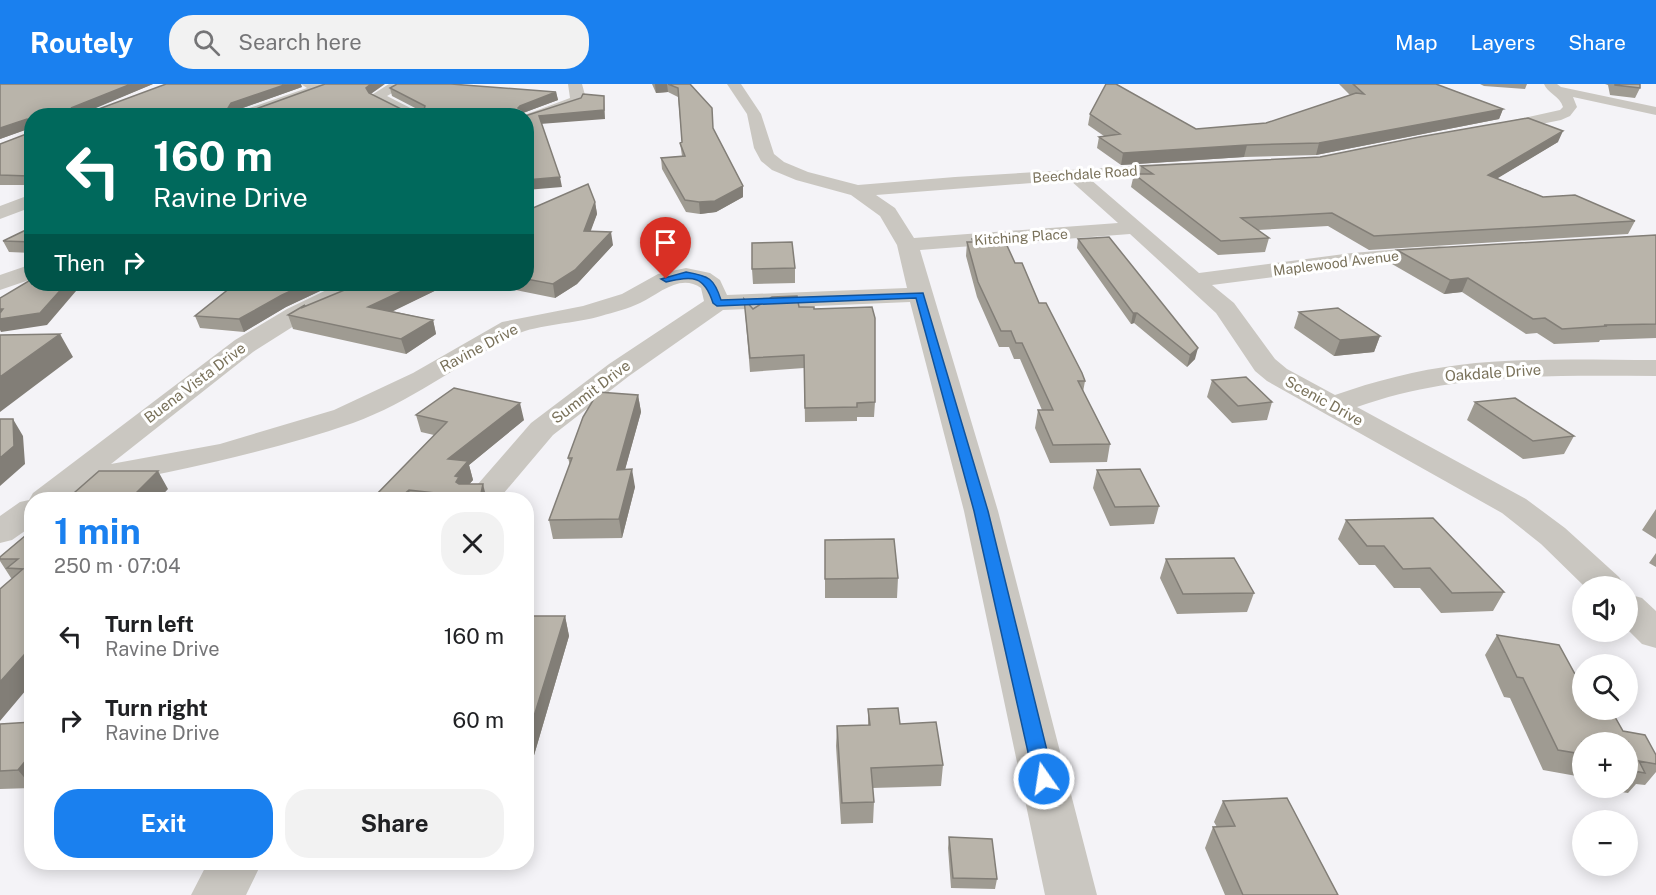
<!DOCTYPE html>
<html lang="en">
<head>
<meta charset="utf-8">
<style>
	body { margin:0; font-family:"Public Sans",sans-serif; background:#f2f2f2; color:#202124; height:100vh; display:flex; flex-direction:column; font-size:22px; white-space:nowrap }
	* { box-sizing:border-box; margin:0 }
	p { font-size:20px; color:#757577 }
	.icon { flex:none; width:33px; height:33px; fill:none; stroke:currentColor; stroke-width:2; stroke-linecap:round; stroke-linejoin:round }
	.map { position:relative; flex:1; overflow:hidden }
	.details { position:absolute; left:24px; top:408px; width:510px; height:378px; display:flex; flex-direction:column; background:#fff; border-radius:24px; box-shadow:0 3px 15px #0003 }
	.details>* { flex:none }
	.guide { position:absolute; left:24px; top:24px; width:510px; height:183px; border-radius:24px; box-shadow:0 3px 15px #0003; background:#00695c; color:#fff; overflow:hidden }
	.controls { position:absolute; left:1572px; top:492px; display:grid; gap:12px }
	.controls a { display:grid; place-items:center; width:66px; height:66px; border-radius:50%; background:#fff; box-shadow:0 3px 15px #0003; font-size:30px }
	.pin { position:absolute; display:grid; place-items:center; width:51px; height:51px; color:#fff; margin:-62px -26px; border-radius:50% 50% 50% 0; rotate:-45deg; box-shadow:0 0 6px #0007 }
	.pin .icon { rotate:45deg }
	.me { position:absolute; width:66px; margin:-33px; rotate:347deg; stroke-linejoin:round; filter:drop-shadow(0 0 4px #0008) }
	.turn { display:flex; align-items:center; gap:21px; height:126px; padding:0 30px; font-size:27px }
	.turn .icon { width:78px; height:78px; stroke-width:2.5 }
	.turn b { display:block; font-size:42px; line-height:51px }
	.then { display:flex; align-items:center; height:57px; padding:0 30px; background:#0003; gap:12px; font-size:22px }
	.round { display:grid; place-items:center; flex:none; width:63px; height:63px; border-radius:24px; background:#f2f2f2 }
	.headline { display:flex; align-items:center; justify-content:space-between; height:102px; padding:0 30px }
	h1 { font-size:36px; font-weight:700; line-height:45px; color:#1a80ef }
	.cta { display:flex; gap:12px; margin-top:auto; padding:12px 30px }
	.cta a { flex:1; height:69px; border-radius:24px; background:#1a80ef; color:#fff; font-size:24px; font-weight:700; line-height:69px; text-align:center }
	.cta a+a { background:#f2f2f2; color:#202124 }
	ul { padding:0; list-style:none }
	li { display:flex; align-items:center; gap:18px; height:84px; padding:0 30px }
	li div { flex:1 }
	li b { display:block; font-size:22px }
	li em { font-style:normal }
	header { display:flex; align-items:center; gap:36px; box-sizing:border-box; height:84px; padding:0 30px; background:#1a80ef; color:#fff }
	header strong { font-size:28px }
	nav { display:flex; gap:33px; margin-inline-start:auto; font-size:21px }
	.search { width:420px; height:54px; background:#f2f2f2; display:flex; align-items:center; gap:15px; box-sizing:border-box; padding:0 21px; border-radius:24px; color:#757577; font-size:22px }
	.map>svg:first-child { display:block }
</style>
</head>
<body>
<header>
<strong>Routely</strong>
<div class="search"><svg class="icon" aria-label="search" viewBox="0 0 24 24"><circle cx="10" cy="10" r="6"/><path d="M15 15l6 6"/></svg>Search here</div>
<nav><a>Map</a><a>Layers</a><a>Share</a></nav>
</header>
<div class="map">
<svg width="1656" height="811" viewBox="0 0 1656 811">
	<rect width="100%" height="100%" fill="#f4f3f7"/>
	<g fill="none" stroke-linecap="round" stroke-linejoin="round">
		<path fill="#cac7c1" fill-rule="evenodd" d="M301,0H329L331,2L329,5L255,32H233L235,29L307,4Z
			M389,0H408L387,12L426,32H406L372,15L370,12Z
			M568,0H582L585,11L581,20L526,39V32H522L570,14Z
			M727,0H741L761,30L774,70L784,78L808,88L858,101L955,93L1185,79L1191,80L1194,84L1191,88L1185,89L1090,95L1199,189L1352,169L1439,162L1447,163L1450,168L1447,173L1439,174L1352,183L1212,201L1234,219L1275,275L1287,285L1335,311C1375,297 1417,286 1459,281C1524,273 1591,276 1656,276V292C1553,292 1455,288 1357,323L1526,415L1565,444L1619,493L1625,502H1584L1541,460L1502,429L1267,297L1255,287L1216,229L1130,150L920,166L998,427L1097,811H1045L964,427L910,218L723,226L629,292L553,351L498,416H464L531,339L609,280L704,217L701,204C680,189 659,210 640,219C628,225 614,228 601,232C578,239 536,241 517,250C461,278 412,318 353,339C263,370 171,388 79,406L66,416H32V442L12,456L0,459V432L20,418L29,416L33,409L235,256L287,225L339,200H367L364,205L305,235L253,268L111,380L220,360L334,326L413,289L502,238L583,222L622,210L658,190L686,184L710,189L720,196L727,211L907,204L897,161L880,132L851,111L796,96L772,86L761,77L754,64L747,30ZM1070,96L1118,139L914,154L895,124L876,111Z
			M1544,0H1557L1561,3L1656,23V31L1573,13L1577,23L1570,32L1561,36L1492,50L1487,48L1484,45L1487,42L1560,26L1563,23C1560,12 1547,9 1544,0Z
			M32,110V123L0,135V122Z
			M32,180V195L0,206V191Z
			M1628,510L1642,514L1656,527V564L1642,560L1628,546Z
			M208,778H262L246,811H191Z"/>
	</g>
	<path fill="#9f9b92" d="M0,0H153L92,25L96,26L302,3L240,25L253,26L370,10L403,26H419L392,12L390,4L556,8L558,16L523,29L32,32V101H0V60L29,49L30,44L0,55Z
		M652,0H690L743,102V113L716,128L700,130L686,128L662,85L661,74L682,72L680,59L682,58L678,13L668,8L656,9Z
		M1339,0H1436L1503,25L1499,35L1316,71L1244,73L1121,81L1097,64L1099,53L1104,52L1088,41L1090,30L1196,45L1266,39L1350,11Z
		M1480,0H1527L1525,5L1484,2Z
		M1605,0H1640V4L1635,14L1610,11L1608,1Z
		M1558,58L1497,94L1543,113L1635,137L1628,150L1369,166L1328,142L1258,146L1269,154L1265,168L1218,171L1131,103L1134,90H1140L1141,82L1320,73Z
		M595,118L597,130L590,147L613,161L577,200L555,214L486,200H526V127Z
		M32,143V169L9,168L3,157Z
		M1656,151V254L1600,256L1599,258L1554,260L1537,249L1526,250L1462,208L1444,210L1392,180L1397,166Z
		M972,155L1015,179L1085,297L1083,308L1110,360L1107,378L1050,379L1035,344L1038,326H1042L1020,275H1014L1009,263H999L977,213L966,172L967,158H972Z
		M1078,155L1195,275L1187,283L1134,239L1131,240L1077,164Z
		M795,184V199L753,200L752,185Z
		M235,200H335L286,223L244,248L200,244L195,232Z
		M449,200L392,227L433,236L436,250L406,270L293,245L288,231L306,222Z
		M799,223L814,225L875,318L874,333H857V337L805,338L804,284L750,288L745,227L753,225Z
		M1299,228L1380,252L1374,268L1334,272L1294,244Z
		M1212,296L1272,318L1267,336L1232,339L1207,313Z
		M638,311L641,328L625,385L635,403L622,454L553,455L549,436L570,381L568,374Z
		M1475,318L1574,352L1564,370L1523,375L1467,336Z
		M416,331L524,336L469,381L473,396L469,400L487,416H374V413L434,351L421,348Z
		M1097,386L1159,422L1154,440L1110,442L1093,404Z
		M1656,425V455L1642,446Z
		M1346,436L1504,508L1493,527L1441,529L1420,504H1394L1375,481H1359L1338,455Z
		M32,446L0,637L13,494H11L0,477V473Z
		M825,456L898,494L897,514H825Z
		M1656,469V483L1649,479Z
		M1166,475L1254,509L1247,528L1177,530L1160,494Z
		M526,532H565L569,552L530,685H526Z
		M1497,551L1582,626L1623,647L1656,671V688L1645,701L1636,700L1628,709L1594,704H1628V658H1582V693L1543,686L1510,614L1504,613L1485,571Z
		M868,625L900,640L943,681L941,702L872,704L874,718L873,739L841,740L836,662L837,642L868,641Z
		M32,638V704L0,705V640Z
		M1223,717L1338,811H1225L1205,764L1213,743H1217L1214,738Z
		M949,753L997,795L995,805L951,804L948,764Z"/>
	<path fill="#827e77" d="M131,0H153L77,32L71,24Z
		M287,0H301L302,3L234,27L228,24L231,19Z
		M371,0H385L368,12L366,4Z
		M655,0H667L668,8L656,9Z
		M556,8L558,16L523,29L518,24L520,22Z
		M604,12L605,35L540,40L539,32Z
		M1503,25L1499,35L1316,71L1319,59Z
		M27,35L31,44L0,55V44Z
		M1563,47L1558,58L1483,103L1488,91Z
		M1247,61L1244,73L1121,81L1123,69Z
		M560,93L562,103L526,106V96Z
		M743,102V113L716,128L700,130L699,118Z
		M595,118L597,130L586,160L584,147Z
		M611,148L613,161L577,200L555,214L553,200Z
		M1468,194L1462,208L1444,210L1450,196Z
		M66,200H82L47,241L1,248L0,246V225Z
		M306,200H335L286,223L244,248L239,235L282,211Z
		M417,200H449L373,237L368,223Z
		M1133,229H1137L1134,239L1131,240Z
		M433,236L436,250L406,270L401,255Z
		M60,250L73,273L0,328V293Z
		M1380,252L1374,268L1334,272L1340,256Z
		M1198,264L1195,275L1187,283L1190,271Z
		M638,311L641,328L620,404L617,386Z
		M520,319L524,336L469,381L473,396L460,411L448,375Z
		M13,335L23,352L25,380L0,402V374Z
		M632,385L635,403L622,454L619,435Z
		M158,387L168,405L158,416H129Z
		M483,400L487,416H481L480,414Z
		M409,406L412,416H397Z
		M565,532L569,552L530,685L526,672V658Z
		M32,562V599L0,637V598Z
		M32,669V703L18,686Z"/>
	<path fill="#b9b4aa" stroke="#827e77" stroke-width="1.5" d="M0,0H131L71,24L96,26L166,0H287L231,19L228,24L253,26L325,0H371L366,4L369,9L403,26H424L425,22L390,4L397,0H451L556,8L520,22L518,24L522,26L523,32H32V91L29,92L0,91V60L29,49L30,37L27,35L0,44Z
		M668,0H690L712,24L713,44L743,102L715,117L699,118L685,116L661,74L685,72L680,59L682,58L678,4Z
		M1106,0H1116L1196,45L1266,39L1356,9L1364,10L1353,0H1436L1503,25L1319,59L1247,61L1123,69L1099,53L1120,50L1090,30Z
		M1615,0H1640V4L1615,1Z
		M583,10L604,12V26L539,32L560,93L526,96V32H525L581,14Z
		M1528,34L1563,47L1488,91L1543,113L1575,111L1635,137L1374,152L1332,129L1241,134L1269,154L1221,157L1134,90H1153L1141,82L1320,73L1419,53Z
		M588,100L595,118L584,147L611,148L575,186L553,200L526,195V127Z
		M32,143V158L3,157Z
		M1656,151V240L1604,241L1607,242L1562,245L1545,234L1533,235L1468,194L1450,196L1397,166Z
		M1109,153L1198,264L1190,271L1137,229H1133L1078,155Z
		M972,155H1004L1015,179H1022L1039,219H1046L1082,289L1085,297H1078L1110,360L1053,361L1038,326H1053L1022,259H1016L1011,247H1001L978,198L967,158H973Z
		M792,158L795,184L752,185V159Z
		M32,195V200H66L40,229L0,235V229L3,225H0V214Z
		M235,200H306L282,211L239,235L195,232Z
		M359,200H417L368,223L433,236L401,255L288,231L305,221L301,224Z
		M797,212L799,223H814V225L872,223L875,234V318L857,319V323L805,324L804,271L750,274L744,215L753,225L772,213Z
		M1338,224L1380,252L1340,256L1299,228Z
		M60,250L0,293V251Z
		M1246,293L1272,318L1238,322L1212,296Z
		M454,304L520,319L448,375L468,377L455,392L459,393L456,398L459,400H483L480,414L409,406L397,416H375L374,413L447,338L416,331Z
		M598,308L638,311L617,386L632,385L619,435L549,436L572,374H568L583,333Z
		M1515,314L1574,352L1533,357L1475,318Z
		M0,335H13L14,362L0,374Z
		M1140,385L1159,422L1115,423L1097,386Z
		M99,387H158L129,416H66Z
		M1433,434L1504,508L1452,509L1430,484L1403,485L1384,462H1367L1346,436Z
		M32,446V562L0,598V505L23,485L7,484L18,475H0V473Z
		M894,455L898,494L825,495V456Z
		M1234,474L1254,509L1183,510L1166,475Z
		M526,532H565L526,658Z
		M1497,551L1559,561L1582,603V626H1611L1623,647L1645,651L1656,671V680L1639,677L1645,689L1628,686V658H1582V670L1558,666L1523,594L1517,593Z
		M898,624L900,640L936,638L943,681L871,684L874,718L842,719L837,642L870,641L868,625Z
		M32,638V669L18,686L0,687V640Z
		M1287,714L1338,811H1243L1213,743L1235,742L1223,717Z
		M949,753L992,755L997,795L953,794Z"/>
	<path fill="#1a80ef" stroke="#11539b" stroke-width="1.5" d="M686,188C709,192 714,194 721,216L923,209L988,427L1054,695L1051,701L1044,703L1037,701L1034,695L974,427L916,214L717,222L713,219C704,191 693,192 666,198L661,195Z"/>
	<g text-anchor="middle" stroke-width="6" stroke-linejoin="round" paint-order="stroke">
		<g font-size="14" fill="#7a725b" stroke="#fff">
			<text transform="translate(1085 90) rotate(-4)" y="5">Beechdale Road</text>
			<text transform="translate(1021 153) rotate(-4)" y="5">Kitching Place</text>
			<text transform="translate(1336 179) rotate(-7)" y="5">Maplewood Avenue</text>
		</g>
		<g font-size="15" fill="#7a725b" stroke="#fff">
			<text transform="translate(479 264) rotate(-28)" y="5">Ravine Drive</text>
			<text transform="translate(1493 289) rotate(-4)" y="5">Oakdale Drive</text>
			<text transform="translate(195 299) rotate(-37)" y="5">Buena Vista Drive</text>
			<text transform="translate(591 308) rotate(-37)" y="5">Summit Drive</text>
			<text transform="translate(1324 317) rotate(29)" y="5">Scenic Drive</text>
		</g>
	</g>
</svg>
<div class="controls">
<a><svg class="icon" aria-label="sound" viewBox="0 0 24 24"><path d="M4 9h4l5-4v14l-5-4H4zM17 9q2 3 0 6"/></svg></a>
<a><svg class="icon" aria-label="search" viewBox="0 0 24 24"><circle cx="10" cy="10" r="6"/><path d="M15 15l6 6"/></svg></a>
<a>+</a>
<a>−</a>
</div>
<div class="pin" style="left:666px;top:195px;background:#d93025"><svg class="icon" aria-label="arrive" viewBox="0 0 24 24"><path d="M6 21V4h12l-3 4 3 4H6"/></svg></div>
<svg class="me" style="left:1044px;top:695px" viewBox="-20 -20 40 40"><circle r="17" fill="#1a80ef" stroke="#fff" stroke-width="3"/><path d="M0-11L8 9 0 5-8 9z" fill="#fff"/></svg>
<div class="guide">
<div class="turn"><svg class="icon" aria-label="left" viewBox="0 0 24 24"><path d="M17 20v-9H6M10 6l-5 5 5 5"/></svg><div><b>160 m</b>Ravine Drive</div></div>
<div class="then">Then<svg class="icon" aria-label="right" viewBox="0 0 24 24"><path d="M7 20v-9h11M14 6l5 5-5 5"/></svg></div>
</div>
<section class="details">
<div class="headline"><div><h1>1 min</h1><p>250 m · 07:04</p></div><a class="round"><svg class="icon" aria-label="close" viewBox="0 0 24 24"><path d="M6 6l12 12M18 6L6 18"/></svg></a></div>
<ul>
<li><svg class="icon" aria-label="left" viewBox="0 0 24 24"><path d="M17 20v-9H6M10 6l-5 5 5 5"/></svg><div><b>Turn left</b><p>Ravine Drive</p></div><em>160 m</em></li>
<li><svg class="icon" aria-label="right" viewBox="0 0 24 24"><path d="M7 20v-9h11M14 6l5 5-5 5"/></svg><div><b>Turn right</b><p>Ravine Drive</p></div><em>60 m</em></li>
</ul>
<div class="cta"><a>Exit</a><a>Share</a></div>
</section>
</div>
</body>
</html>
